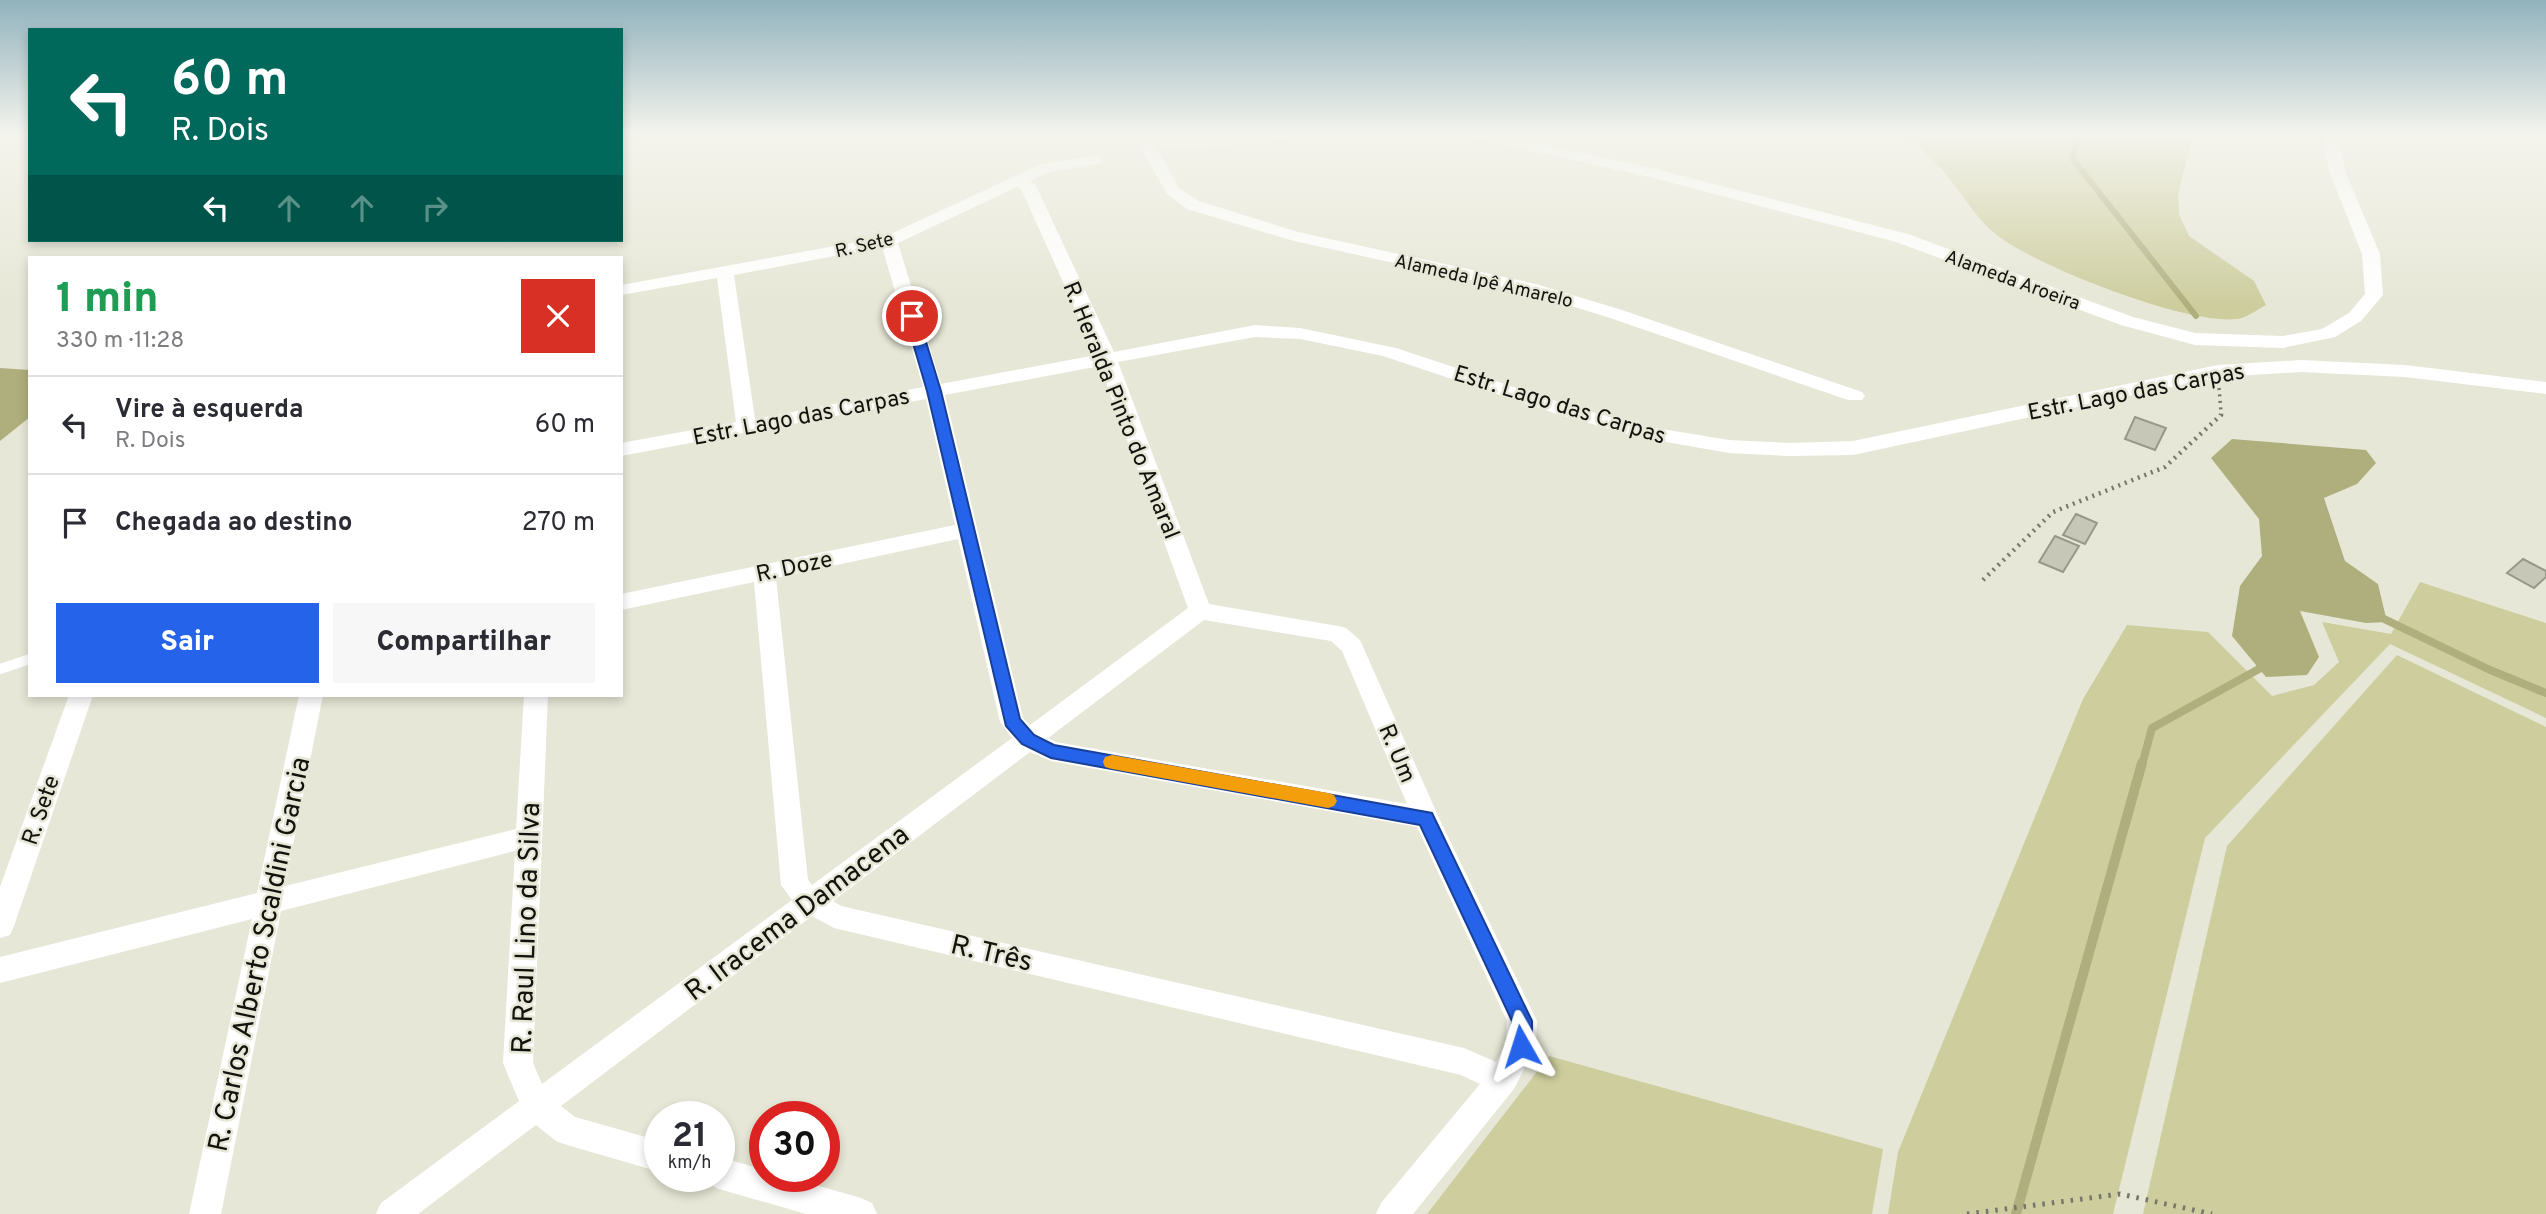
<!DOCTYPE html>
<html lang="pt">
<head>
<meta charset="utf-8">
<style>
	body { margin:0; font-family:Overpass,sans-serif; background:#f7f7f7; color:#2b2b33; height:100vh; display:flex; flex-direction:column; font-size:26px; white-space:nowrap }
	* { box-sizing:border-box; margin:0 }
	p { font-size:23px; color:#7c7c81 }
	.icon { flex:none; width:38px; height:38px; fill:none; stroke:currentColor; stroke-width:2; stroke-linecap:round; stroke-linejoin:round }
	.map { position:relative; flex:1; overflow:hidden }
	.side { position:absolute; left:28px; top:256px; width:595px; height:441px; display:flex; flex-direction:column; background:#fff; border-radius:0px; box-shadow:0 4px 10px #0003 }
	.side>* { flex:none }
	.top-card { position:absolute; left:28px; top:28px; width:595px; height:214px; border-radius:0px; box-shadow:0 4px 10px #0003; background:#00695c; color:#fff; overflow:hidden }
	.speed { position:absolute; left:644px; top:1101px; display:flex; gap:14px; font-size:35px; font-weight:700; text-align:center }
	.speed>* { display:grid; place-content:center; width:91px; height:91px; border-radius:50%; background:#fff; box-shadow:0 4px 10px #0003; line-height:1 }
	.speed small { font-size:18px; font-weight:400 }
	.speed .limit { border:10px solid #d22; background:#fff; color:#111 }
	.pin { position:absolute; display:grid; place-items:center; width:60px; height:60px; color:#fff; margin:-30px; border:4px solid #fff; border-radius:50%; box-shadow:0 2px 7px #0007 }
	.me { position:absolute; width:77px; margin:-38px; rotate:354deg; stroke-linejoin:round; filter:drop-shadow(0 0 5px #0008) }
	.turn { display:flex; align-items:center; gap:24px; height:147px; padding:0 28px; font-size:32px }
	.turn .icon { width:91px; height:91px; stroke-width:2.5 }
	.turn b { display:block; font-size:49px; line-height:60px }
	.lanes { display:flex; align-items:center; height:66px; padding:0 28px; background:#0003; justify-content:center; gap:35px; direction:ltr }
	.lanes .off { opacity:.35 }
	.round { display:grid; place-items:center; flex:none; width:74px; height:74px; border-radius:0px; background:#f7f7f7 }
	.headline { display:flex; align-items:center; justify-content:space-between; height:119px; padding:0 28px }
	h1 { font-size:42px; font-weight:800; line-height:52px; color:#1e9e55 }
	.button { display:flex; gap:14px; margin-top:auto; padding:14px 28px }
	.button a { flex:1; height:80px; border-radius:0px; background:#2563eb; color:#fff; font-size:28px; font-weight:800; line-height:80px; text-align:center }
	.button a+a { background:#f7f7f7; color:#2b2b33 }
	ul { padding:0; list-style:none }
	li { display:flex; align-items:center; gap:21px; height:98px; padding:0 28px; border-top:2px solid #e1e1e2 }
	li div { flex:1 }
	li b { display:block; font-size:26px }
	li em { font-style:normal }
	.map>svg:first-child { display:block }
</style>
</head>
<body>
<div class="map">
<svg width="2546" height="1214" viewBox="0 0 2546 1214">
	<rect width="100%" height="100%" fill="#e7e7d7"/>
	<path fill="#cdcd9e" d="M1907,135H2193L2178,194L2179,214L2189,236L2254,281L2266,305C2259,309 2250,315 2242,318C2197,330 2026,263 1992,231C1973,214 1961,192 1945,173C1933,159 1919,148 1907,135Z
		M2420,582L2546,623V718L2390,644L2205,838L2113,1214H1888L1898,1152L2083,699L2127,625L2208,632L2272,696L2314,685L2339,662L2322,622L2391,634Z
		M2397,655L2546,727V1214H2143L2227,846Z
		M1549,1056L1883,1149L1872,1214H1427Z"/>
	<path fill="#afaf7d" d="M0,368L30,370V417L0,441Z
		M2232,439L2366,450L2376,463L2357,484L2324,498L2345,561L2378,584L2387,622L2366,623L2300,611L2319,657L2307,675L2266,677L2232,636L2240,586L2262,556L2259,519L2211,458Z"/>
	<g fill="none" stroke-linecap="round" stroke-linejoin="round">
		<path stroke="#afaf7d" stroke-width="6" d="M2079,135L2072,158L2196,316"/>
		<path stroke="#afaf7d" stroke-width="8" d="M2380,617L2490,670L2546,693
			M2142,765L2152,728L2259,669L2261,662"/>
		<path stroke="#afaf7d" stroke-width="10" d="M2016,1214L2142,763"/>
	</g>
	<path fill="#c7c7b7" stroke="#989889" stroke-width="2" d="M2135,417L2166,428L2155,450L2125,439Z
		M2076,514L2097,523L2085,544L2063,535Z
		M2055,536L2079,546L2063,572L2039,562Z
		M2523,559L2546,571V577L2534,588L2507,573Z"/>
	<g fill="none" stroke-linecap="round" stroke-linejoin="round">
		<path stroke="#76766c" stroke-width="3.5" stroke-dasharray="2 4.5" stroke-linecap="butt" d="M2219,388L2221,412"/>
		<path stroke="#76766c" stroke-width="4.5" stroke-dasharray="2 5" stroke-linecap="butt" d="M1983,580L2053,512L2165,467L2221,415V410"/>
		<path stroke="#76766c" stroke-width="5" stroke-dasharray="2.5 7" stroke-linecap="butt" d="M1967,1214L2120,1194L2212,1214"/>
		<path stroke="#fff" stroke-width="10" d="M0,669L30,659"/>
		<path fill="#fff" fill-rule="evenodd" d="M1134,135L1208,137L1291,135L1283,140L1208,147H1156L1179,188L1199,201L1298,232L1536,284L1622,310L1862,392L1865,396L1862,400H1848L1610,318L1526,292L1294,241L1187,209L1167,194Z
			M1471,135H1499L1652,168L1908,234L2133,317L2195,333L2283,336L2322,329L2349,313L2365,294L2362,254L2330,173L2321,135H2337L2346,173L2380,254L2383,295L2361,321L2335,337L2283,348L2195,345L2121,325L1896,242L1650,177L1474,138Z
			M1095,155L1101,157L1103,160L1101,163L1049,172L1030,181L1036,186L1114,352L1255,325L1300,328L1396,348L1571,406L1638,425L1729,440L1790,443L1853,441L2218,365L2301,360L2405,365L2546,382V394L2405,377L2301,372L2218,377L1853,455L1790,456L1729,453L1638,437L1557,414L1383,356L1300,339L1255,337L1118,362L1209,604L1338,626L1346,628L1360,640L1439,818L1537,1021L1536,1046L1514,1089L1413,1214H1376L1381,1203L1480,1084L1461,1075L834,928L812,916L561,1106L575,1117L660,1141V1172L567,1145L556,1141L536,1125L418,1214H376L381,1203L519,1101L503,1063L515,851L281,911L221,1214H189L252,919L0,983V957L257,893L299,695H323L285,886L516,829L524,695H548L533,1063L542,1084L792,900L781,885L754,582L621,610V594L955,525L926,399L621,456V443L736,422L717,278L621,295V285L884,237L1039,165ZM1017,187L1021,189L1096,355L941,384L898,243ZM882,247L923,387L755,419L734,275ZM1100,366L1188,608L1030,725L1023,718L945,395ZM958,539L1000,722L1012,738L812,885L808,880L776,578ZM1204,620L1331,641L1342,651L1407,804L1056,742L1048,738ZM1030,752L1051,761L1417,827L1507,1021L1506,1044L1496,1062L1464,1048L841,906L833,901Z
			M69,695H93L14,926L10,935L0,938V887Z
			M719,1157L765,1170V1176H784L861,1198L872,1203L877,1214H806L719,1189L708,1184L704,1176H719Z"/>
	</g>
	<linearGradient id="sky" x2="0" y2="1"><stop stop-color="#91b2bd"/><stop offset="0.44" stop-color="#f4f4ed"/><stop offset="1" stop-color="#f4f4ed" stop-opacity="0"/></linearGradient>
	<rect width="2546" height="305" fill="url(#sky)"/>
	<path fill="#2563eb" stroke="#184099" stroke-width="2" d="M912,312L918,316L941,391L1020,719L1034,735L1054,745L1432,813L1532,1021V1046L1529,1053L1521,1056L1514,1053L1511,1046L1512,1021L1420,825L1051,758L1022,744L1006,726L927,391L905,316Z"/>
	<path fill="#f59e0b" d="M1112,755L1328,793L1334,795L1337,801L1334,806L1328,808L1112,769L1105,767L1103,762L1105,757Z"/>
	<g text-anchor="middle" stroke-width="5" stroke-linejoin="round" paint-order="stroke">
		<g font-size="19" fill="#13130e" stroke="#e7e7d7">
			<text transform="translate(864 244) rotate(-13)" y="7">R. Sete</text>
			<text transform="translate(2013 279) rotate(20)" y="7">Alameda Aroeira</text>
			<text transform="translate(1484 280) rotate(13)" y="7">Alameda Ipê Amarelo</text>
		</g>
		<g font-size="23" fill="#13130e" stroke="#e7e7d7">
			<text transform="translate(2136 391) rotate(-11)" y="8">Estr. Lago das Carpas</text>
			<text transform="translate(1560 404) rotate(17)" y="8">Estr. Lago das Carpas</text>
			<text transform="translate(1122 410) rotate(68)" y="8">R. Heralda Pinto do Amaral</text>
			<text transform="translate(801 416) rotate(-11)" y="8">Estr. Lago das Carpas</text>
			<text transform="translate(794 566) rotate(-12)" y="8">R. Doze</text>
			<text transform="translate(1398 753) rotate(67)" y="8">R. Um</text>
			<text transform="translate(40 810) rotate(-71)" y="8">R. Sete</text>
		</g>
		<g font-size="28" fill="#13130e" stroke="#e7e7d7">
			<text transform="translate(796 912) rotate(-37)" y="10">R. Iracema Damacena</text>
			<text transform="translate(525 928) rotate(-88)" y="10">R. Raul Lino da Silva</text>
			<text transform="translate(992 952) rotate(13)" y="10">R. Três</text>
			<text transform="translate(258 954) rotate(-78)" y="10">R. Carlos Alberto Scaldini Garcia</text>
		</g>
	</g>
</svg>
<div class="speed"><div>21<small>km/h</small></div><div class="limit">30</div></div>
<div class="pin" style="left:912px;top:316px;background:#d93025"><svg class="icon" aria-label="arrive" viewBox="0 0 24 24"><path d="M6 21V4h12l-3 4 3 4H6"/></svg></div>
<svg class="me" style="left:1521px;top:1046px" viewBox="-20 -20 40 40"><path d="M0-17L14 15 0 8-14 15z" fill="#2563eb" stroke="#fff" stroke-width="4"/></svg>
<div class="top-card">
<div class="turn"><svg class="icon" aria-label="left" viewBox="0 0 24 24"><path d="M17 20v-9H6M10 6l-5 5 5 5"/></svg><div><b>60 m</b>R. Dois</div></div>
<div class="lanes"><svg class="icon" aria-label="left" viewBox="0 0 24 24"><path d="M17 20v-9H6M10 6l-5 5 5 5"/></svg><svg class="icon off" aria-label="ahead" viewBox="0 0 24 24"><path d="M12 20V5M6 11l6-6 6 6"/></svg><svg class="icon off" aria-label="ahead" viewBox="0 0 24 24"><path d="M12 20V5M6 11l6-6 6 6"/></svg><svg class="icon off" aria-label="right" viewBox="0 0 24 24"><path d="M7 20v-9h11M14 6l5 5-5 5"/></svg></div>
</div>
<section class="side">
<div class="headline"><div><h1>1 min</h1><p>330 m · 11:28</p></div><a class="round" style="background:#d93025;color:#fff"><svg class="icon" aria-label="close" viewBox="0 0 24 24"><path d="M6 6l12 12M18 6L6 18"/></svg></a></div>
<ul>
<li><svg class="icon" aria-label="left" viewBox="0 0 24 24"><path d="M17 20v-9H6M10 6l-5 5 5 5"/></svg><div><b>Vire à esquerda</b><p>R. Dois</p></div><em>60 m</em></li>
<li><svg class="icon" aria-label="arrive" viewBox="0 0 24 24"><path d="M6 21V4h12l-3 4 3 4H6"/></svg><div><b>Chegada ao destino</b></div><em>270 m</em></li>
</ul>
<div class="button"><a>Sair</a><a>Compartilhar</a></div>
</section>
</div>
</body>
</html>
